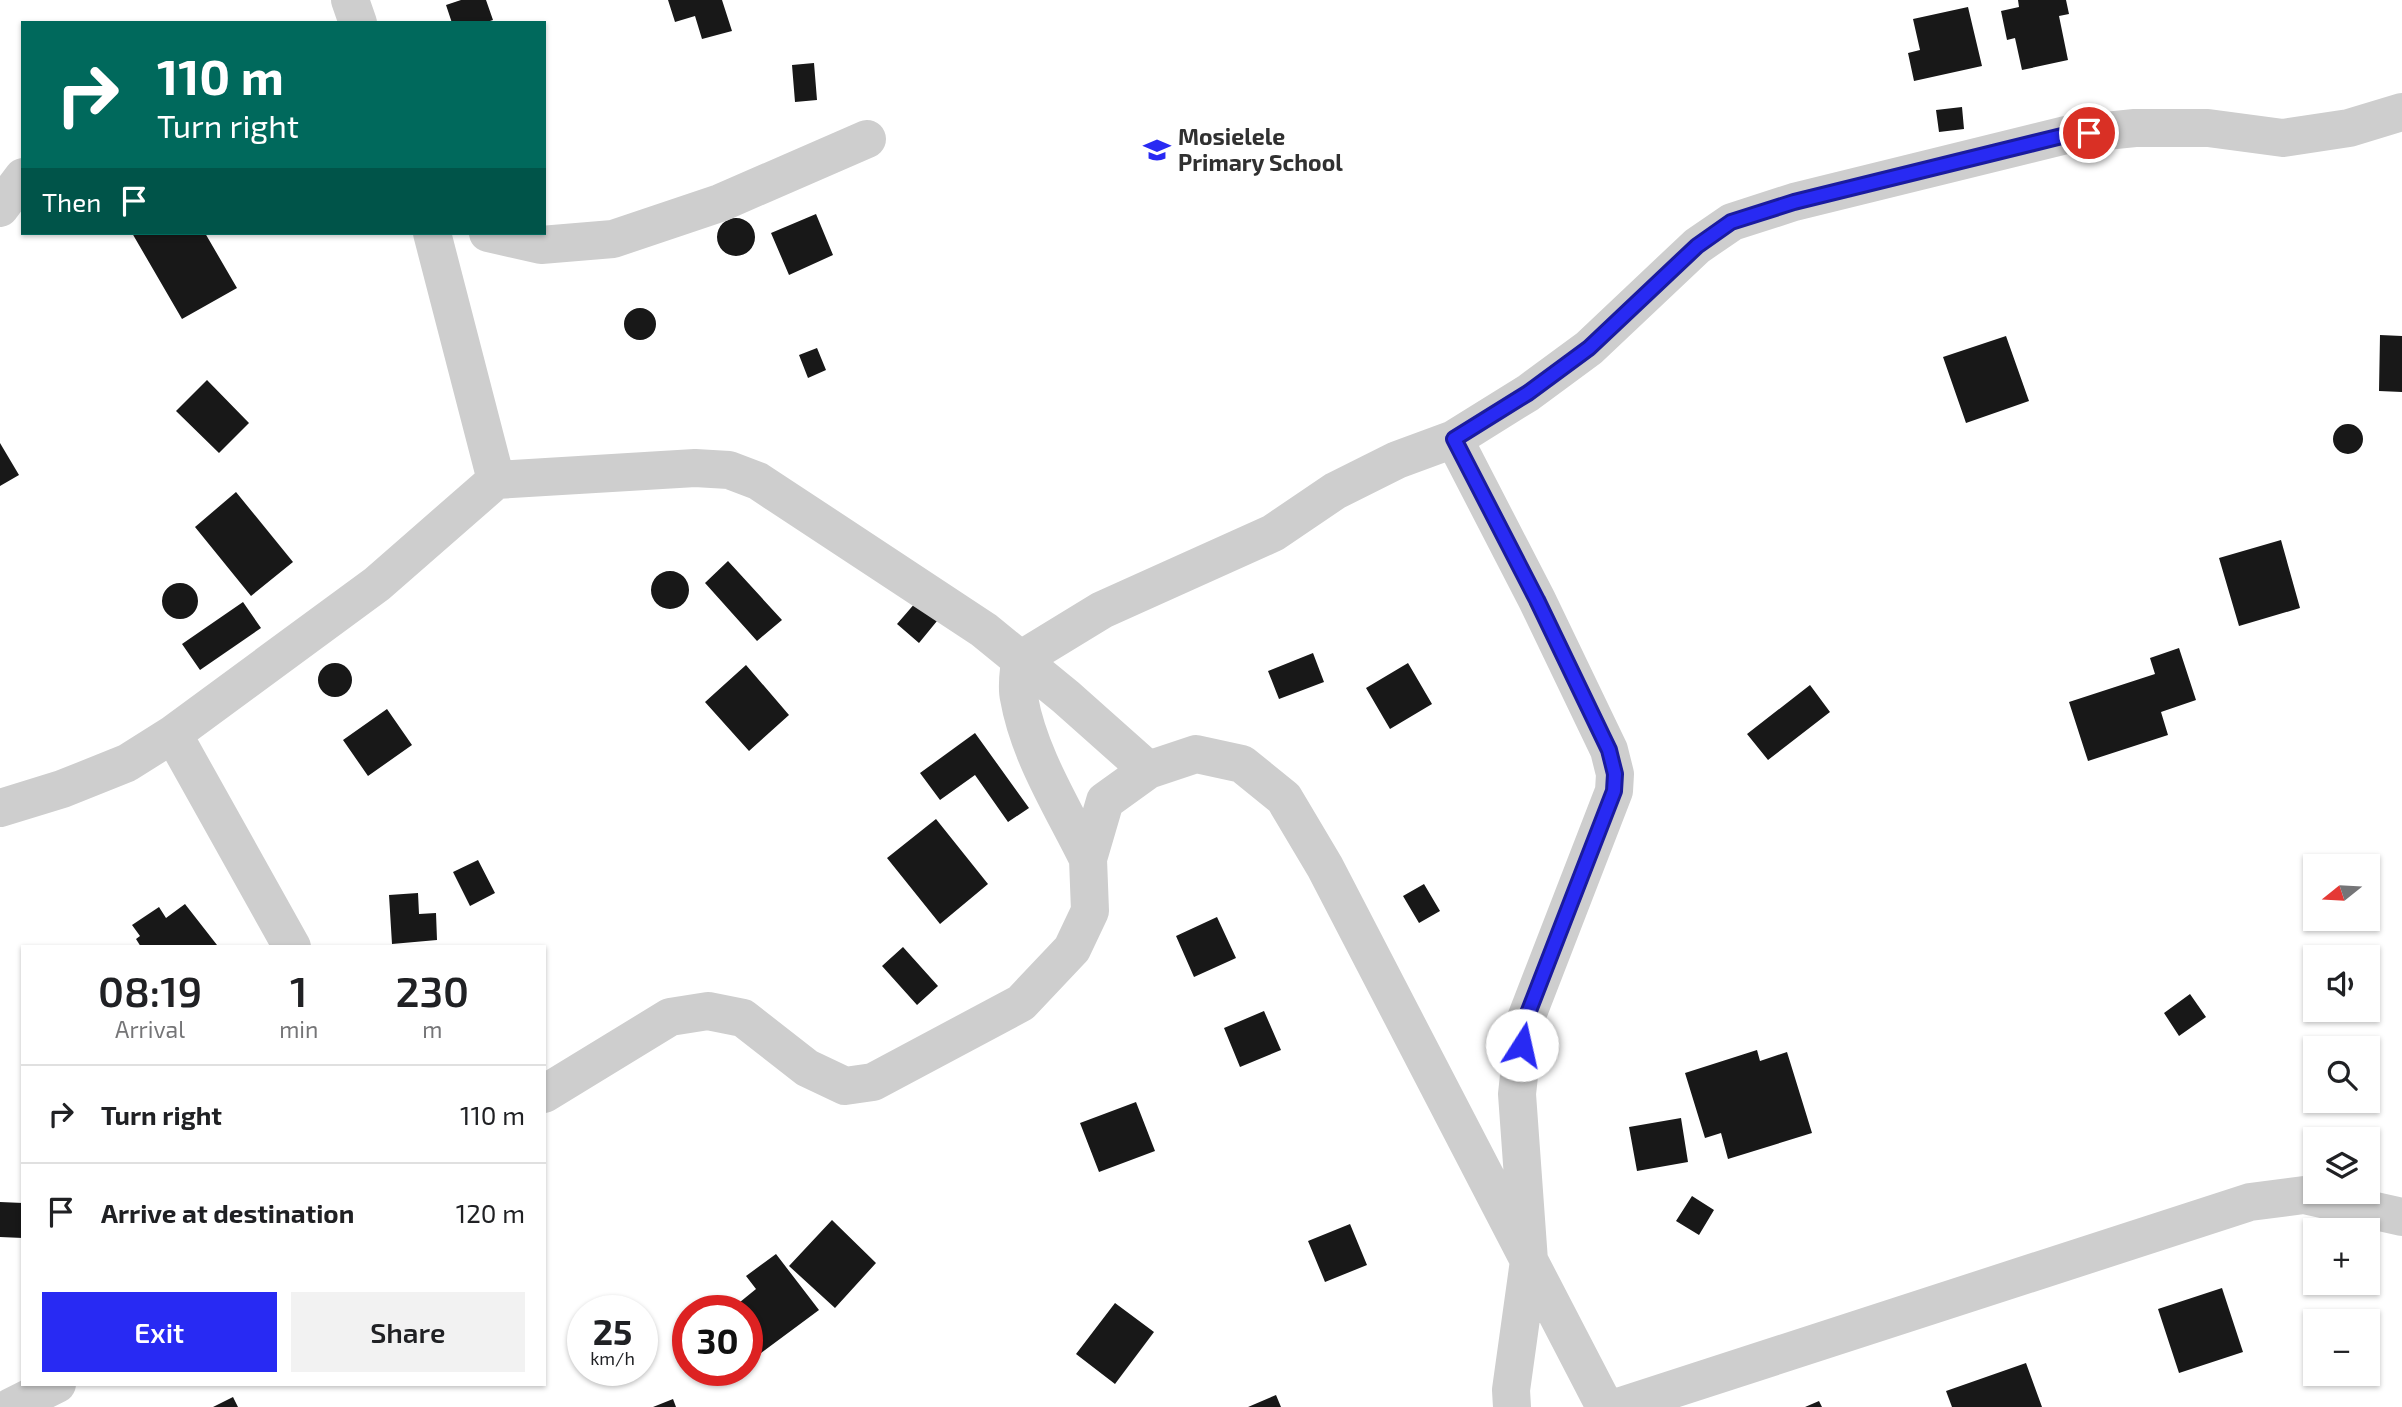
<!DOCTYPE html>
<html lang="en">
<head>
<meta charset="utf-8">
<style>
	body { margin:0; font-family:"Exo 2",sans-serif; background:#f2f2f2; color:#202124; height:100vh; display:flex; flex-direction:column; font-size:26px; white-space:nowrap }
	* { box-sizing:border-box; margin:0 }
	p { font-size:23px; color:#757577 }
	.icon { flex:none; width:38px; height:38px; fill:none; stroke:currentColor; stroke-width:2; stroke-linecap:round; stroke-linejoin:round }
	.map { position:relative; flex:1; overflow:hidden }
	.sheet { position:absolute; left:21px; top:945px; width:525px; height:441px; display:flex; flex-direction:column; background:#fff; border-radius:0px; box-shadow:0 2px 5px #0004 }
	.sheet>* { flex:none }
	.banner { position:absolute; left:21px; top:21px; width:525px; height:214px; border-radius:0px; box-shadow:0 2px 5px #0004; background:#00695c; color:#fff; overflow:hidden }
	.needle { width:46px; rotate:252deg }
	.buttons { position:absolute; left:2303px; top:854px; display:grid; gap:14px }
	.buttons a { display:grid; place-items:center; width:77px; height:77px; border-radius:0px; background:#fff; box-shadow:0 2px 5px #0004; font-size:35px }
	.speed { position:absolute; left:567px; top:1295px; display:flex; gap:14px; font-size:35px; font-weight:700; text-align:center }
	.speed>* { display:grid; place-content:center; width:91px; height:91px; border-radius:50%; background:#fff; box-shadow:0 2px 5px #0004; line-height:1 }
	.speed small { font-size:18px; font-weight:400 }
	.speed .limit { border:10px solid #d22; background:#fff; color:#111 }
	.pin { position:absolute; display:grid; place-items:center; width:60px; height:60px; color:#fff; margin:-30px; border:4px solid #fff; border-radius:50%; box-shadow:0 2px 7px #0007 }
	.me { position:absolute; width:77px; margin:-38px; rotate:10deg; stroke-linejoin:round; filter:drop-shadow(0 0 5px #0008) }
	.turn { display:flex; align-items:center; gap:24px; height:147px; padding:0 21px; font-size:32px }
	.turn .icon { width:91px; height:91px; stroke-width:2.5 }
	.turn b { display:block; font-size:49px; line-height:60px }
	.then { display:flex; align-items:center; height:66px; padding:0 21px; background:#0003; gap:14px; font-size:26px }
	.eta { display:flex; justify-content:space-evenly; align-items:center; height:119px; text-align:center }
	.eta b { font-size:42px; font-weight:600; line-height:49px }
	.button { display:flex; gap:14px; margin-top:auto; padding:14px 21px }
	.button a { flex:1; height:80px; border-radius:0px; background:#282af3; color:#fff; font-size:28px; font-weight:600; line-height:80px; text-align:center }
	.button a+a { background:#f2f2f2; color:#202124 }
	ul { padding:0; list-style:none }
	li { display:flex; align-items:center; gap:21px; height:98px; padding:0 21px; border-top:2px solid #e0e0e0 }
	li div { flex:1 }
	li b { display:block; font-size:26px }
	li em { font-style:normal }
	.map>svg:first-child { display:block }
</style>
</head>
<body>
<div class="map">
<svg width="2402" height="1407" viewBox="0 0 2402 1407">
	<rect width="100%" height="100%" fill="#fff"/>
	<path fill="#181818" d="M461,0H486L493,20L484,23H452L446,5Z
		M668,0H722L732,31L702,39L695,16L675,22Z
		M2018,0H2066L2069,14L2059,16L2068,60L2022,70L2015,38L2007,40L2001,11L2019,7Z
		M1968,7L1982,66L1914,81L1908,53L1920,50L1913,19Z
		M814,63L817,100L795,102L792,65Z
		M1962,107L1964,129L1939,132L1936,110Z
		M816,214L833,255L789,275L771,233Z
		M717 237a19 19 0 1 1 38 0a19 19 0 1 1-38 0Z
		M132,233H205L237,288L182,319Z
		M624 324a16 16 0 1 1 32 0a16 16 0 1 1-32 0Z
		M2380,335L2402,336V392L2379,391Z
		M2006,336L2029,401L1966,423L1943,357Z
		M817,348L826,370L808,378L799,355Z
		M207,380L249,423L219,453L176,411Z
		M2333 439a15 15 0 1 1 30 0a15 15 0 1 1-30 0Z
		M0,443L19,475L0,486Z
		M236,492L293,562L251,596L195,527Z
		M2281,540L2300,608L2239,626L2219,558Z
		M728,561L782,620L757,641L705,583Z
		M651 590a19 19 0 1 1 38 0a19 19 0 1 1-38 0Z
		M162 601a18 18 0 1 1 36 0a18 18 0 1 1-36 0Z
		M243,602L261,628L200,670L182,644Z
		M916,602L937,621L919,643L897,624Z
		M2179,648L2196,700L2161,712L2168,735L2088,761L2069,702L2155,674L2150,658Z
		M1313,653L1324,682L1279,699L1268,671Z
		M318 680a17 17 0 1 1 34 0a17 17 0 1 1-34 0Z
		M1408,663L1432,704L1390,729L1366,688Z
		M746,665L789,715L749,751L705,702Z
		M1810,685L1830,712L1768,760L1747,734Z
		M387,709L412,745L368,776L343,740Z
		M975,733L1029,808L1008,822L975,775L940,800L920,773Z
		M936,819L988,884L940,924L887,858Z
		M478,860L495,893L470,906L453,872Z
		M1424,884L1440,911L1419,923L1403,896Z
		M418,893L419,914L436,913L437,940L392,944L389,895Z
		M185,904L217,945L215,947H141L136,939L140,936L132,925L159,907L166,918Z
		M1217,917L1236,958L1194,977L1176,936Z
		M903,947L938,986L917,1005L882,966Z
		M2190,994L2206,1017L2179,1036L2164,1013Z
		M1264,1011L1281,1050L1240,1067L1224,1028Z
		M1757,1050L1760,1061L1787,1052L1812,1133L1728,1159L1721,1133L1705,1138L1685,1073Z
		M1136,1102L1155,1151L1099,1172L1080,1123Z
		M1681,1118L1688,1162L1637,1171L1629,1127Z
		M1692,1196L1714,1210L1699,1235L1676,1221Z
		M0,1202L23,1203V1238L0,1237Z
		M832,1220L876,1263L835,1308L789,1266Z
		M1350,1224L1367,1265L1325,1282L1308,1241Z
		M776,1254L819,1310L749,1362L747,1360V1311H729L756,1289L746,1276Z
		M2222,1288L2243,1352L2179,1373L2158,1309Z
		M1115,1303L1154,1332L1115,1384L1076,1354Z
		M2026,1363L2042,1407H1952L1946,1391Z
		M1276,1395L1281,1407H1248Z
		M233,1397L238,1407H213Z
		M673,1399L676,1407H653Z
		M1819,1401L1822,1407H1805Z"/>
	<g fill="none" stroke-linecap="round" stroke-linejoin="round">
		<path stroke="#cecece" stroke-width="38" d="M350,0L358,23
			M0,208L23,177
			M432,233L496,480
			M488,233L541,245L613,239L720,203L867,139
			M1454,439L1537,600L1609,750L1615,774L1614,791L1525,1021L1517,1094L1529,1261L1511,1390L1512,1407
			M173,734L292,947
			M0,808L62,789L127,763L173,734L377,584L496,480L695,468L729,470L758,481L984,630L1066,697L1148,770
			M1088,859C1063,808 1029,755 1019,698C1016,686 1019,672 1020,660L1102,610L1273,533L1335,491L1397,460L1454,439L1528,393L1589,348L1697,246L1732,222L1794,202L2066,135L2135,128H2208L2283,138L2349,128L2402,112
			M544,1094L670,1017L708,1011L743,1018L807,1068L845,1086L873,1082L1021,1003L1072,949L1090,911L1088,859L1105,801L1148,770L1196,754L1242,764L1284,798L1325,867L1605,1407
			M11,1407L57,1384
			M1618,1407L2250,1202L2304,1195L2402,1217"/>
	</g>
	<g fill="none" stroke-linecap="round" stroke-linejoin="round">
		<defs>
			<path id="route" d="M1522,1045L1525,1021L1614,791L1615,774L1609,750L1537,600L1454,439L1528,393L1589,348L1697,246L1731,222L1794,202L2066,135L2089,133"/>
		</defs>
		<use href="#route" stroke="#1a1b9e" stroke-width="18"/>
		<use href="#route" stroke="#282af3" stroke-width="12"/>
	</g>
	<defs>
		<symbol id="school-bare" viewBox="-9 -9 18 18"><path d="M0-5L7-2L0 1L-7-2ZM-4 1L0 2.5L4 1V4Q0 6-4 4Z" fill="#282af3" stroke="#fff" stroke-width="2.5" paint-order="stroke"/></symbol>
	</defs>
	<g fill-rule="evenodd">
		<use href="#school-bare" x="1138" y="131" width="38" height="38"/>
	</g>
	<g text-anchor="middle" stroke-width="7" stroke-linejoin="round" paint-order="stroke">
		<g font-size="23" font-weight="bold" fill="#313131" stroke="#fff" text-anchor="start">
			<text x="1178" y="145">Mosielele<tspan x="1178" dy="26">Primary School</tspan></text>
		</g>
	</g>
</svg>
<div class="buttons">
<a><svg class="needle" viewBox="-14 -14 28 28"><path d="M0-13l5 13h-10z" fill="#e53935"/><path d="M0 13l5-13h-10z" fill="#757577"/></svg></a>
<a><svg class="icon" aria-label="sound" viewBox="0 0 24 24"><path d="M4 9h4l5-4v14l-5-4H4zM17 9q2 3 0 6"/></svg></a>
<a><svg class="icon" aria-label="search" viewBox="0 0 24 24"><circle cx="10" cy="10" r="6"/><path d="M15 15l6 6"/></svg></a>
<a><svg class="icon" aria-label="layers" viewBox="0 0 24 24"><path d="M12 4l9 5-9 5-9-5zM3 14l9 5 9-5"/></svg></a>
<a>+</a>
<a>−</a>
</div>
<div class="speed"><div>25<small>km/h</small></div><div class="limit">30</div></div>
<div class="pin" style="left:2089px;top:133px;background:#d93025"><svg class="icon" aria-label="arrive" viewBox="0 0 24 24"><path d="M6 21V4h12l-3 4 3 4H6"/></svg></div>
<svg class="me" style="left:1522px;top:1045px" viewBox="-20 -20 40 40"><circle r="19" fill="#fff"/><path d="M0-13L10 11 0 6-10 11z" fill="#282af3"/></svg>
<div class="banner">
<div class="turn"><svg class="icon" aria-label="right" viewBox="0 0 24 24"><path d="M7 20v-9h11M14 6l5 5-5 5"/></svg><div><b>110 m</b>Turn right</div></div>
<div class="then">Then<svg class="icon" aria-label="arrive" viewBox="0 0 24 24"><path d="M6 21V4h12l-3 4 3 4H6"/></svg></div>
</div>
<section class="sheet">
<div class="eta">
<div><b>08:19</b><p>Arrival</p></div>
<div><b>1</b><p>min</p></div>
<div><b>230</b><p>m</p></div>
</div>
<ul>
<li><svg class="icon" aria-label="right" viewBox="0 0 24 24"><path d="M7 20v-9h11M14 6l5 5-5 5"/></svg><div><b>Turn right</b></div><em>110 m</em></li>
<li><svg class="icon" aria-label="arrive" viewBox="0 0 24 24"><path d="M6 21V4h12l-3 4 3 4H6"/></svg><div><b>Arrive at destination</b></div><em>120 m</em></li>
</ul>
<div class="button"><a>Exit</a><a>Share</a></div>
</section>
</div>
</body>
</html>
